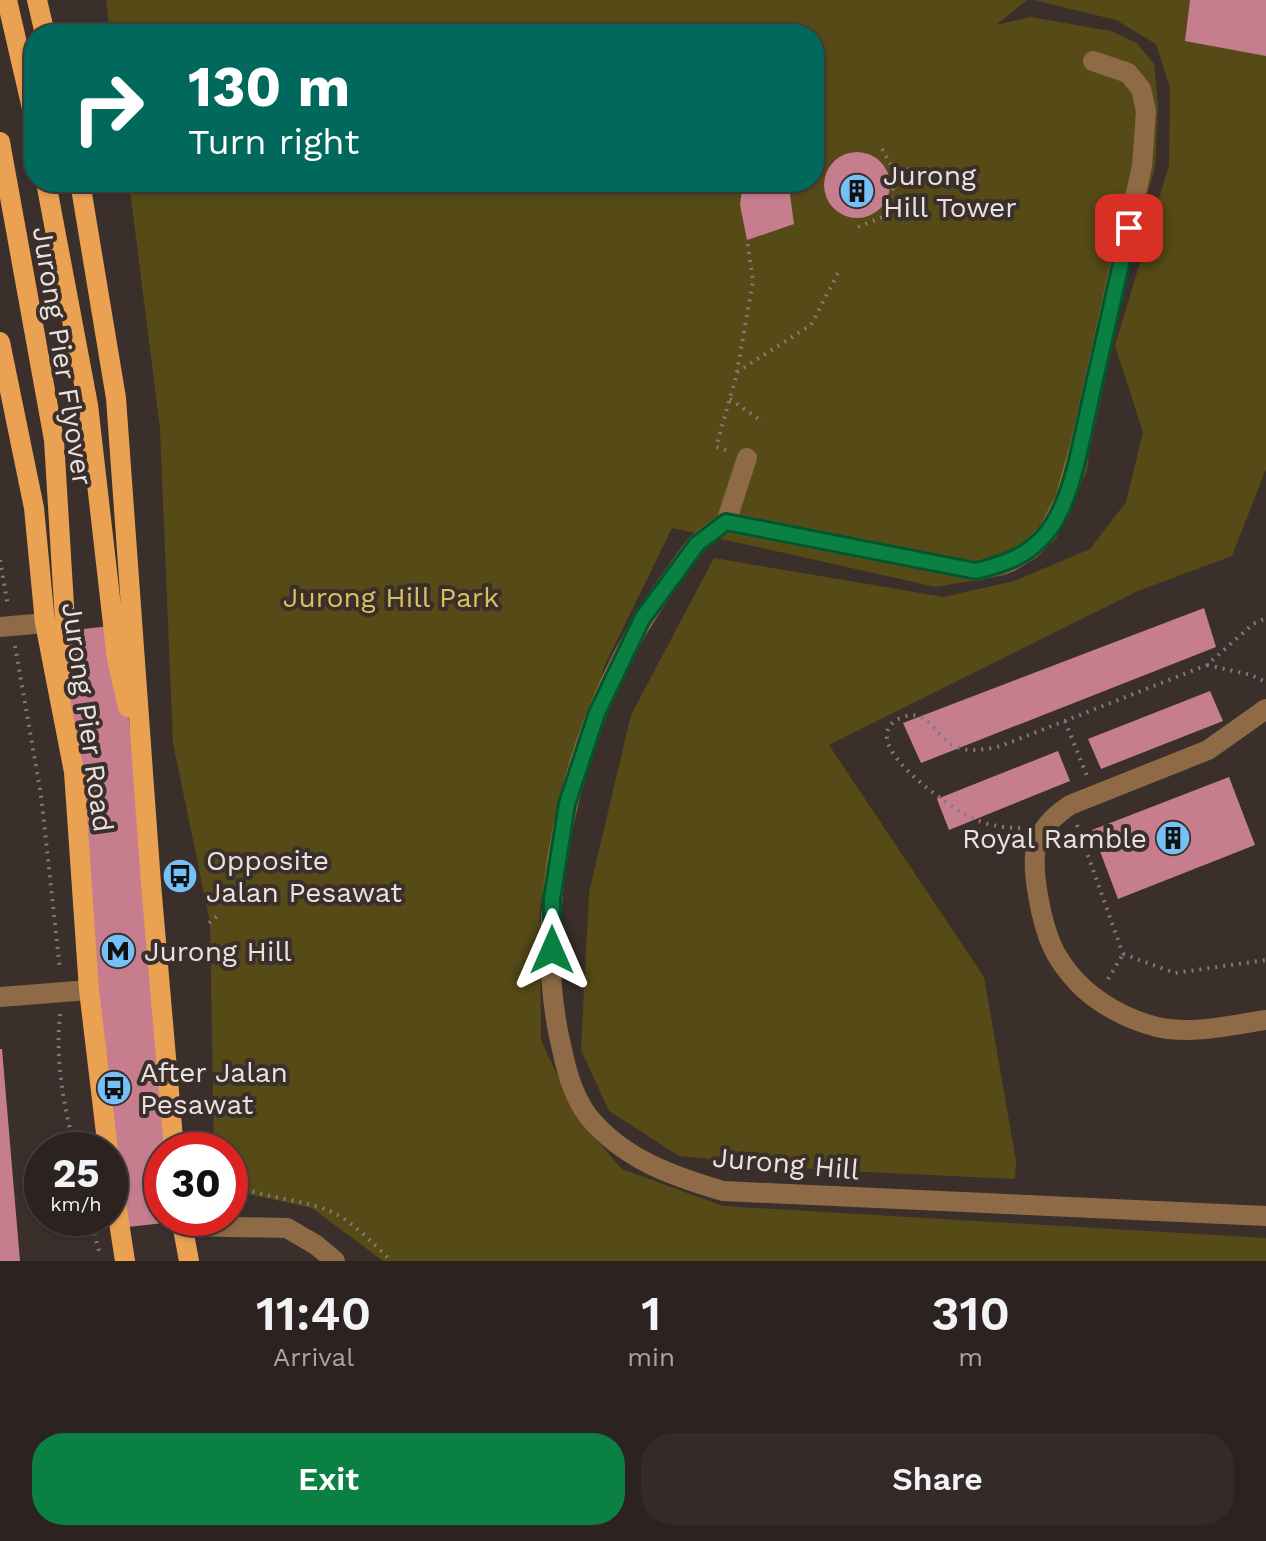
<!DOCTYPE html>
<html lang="en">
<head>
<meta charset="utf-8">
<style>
	body { margin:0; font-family:"Work Sans",sans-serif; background:#342b29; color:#f1f3f6; height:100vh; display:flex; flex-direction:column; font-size:30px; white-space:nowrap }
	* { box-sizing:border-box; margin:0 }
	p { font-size:26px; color:#a6a4a5 }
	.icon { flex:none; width:44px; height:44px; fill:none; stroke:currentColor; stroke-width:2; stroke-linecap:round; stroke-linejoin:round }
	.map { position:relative; height:1261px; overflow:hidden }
	.panel { display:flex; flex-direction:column; background:#2c2320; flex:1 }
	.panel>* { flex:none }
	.top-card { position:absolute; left:24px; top:24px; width:800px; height:168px; border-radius:32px; box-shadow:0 2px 6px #0004,0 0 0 2px #48403e; background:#00695c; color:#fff; overflow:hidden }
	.speed { position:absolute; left:24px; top:1132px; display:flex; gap:16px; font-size:40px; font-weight:700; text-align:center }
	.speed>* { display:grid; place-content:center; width:104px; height:104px; border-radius:50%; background:#2c2320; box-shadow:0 2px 6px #0004,0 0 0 2px #48403e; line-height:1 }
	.speed small { font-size:20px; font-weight:400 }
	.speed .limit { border:12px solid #d22; background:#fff; color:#111 }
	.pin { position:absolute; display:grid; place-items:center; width:68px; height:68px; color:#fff; margin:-34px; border-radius:16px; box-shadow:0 4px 12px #0006 }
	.me { position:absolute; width:88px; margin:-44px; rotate:0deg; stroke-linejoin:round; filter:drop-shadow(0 0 6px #0008) }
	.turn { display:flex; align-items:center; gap:28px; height:168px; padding:0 32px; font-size:36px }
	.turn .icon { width:104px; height:104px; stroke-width:2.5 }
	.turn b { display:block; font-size:56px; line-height:68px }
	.eta { display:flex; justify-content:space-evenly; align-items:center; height:136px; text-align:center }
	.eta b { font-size:48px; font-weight:600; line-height:56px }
	.button { display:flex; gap:16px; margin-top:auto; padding:16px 32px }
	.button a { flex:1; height:92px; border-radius:32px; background:#0b8043; color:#fff; font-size:32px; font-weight:600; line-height:92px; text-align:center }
	.button a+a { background:#342b29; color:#f1f3f6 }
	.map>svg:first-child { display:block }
</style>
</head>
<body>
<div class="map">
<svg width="1266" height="1261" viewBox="0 0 1266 1261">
	<rect width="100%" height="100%" fill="#3a2f2b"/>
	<path fill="#564b17" d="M106,0H1027L996,25L1030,17L1111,31L1137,43L1154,64L1158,107L1155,168L1102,351L1087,471L1058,532L1007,575L936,587L672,528L604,667L540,908L541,1040L578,1119L622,1169L723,1206L1266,1238V1261H383L312,1208L230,1190V1150H214L210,922L173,743L160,429L129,182H814V34H110Z
		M1034,0H1190L1266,56V469L1232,556L1138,591L829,745L984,977L1016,1161L1015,1179L823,1170L679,1156L609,1111L581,1050L589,892L631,715L714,558L944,597L1014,581L1090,549L1126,502L1143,432L1115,346L1169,165L1170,88L1156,44L1116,20Z"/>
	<path fill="#c67e8f" d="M1190,0H1266V56L1185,41Z
		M824 185a33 33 0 1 1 66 0a33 33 0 1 1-66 0Z
		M743,182H796L790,195L794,224L747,240L740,205Z
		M1204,608L1216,647L921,763L903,723Z
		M119,625L174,1150H162V1218H182V1221L119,1228L56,632Z
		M1210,691L1223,721L1101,769L1088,739Z
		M1058,751L1070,781L949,830L937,799Z
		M1229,777L1255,845L1118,899L1092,830Z
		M0,1049H2L20,1261H0Z"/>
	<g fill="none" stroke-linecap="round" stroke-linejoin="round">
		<path stroke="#837976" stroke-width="4" stroke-dasharray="2 6" stroke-linecap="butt" d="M882,149L897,175
			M858,227L885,216L897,175L917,167
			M737,372L811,325L839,271
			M730,399L763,422
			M726,450L716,447L736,377L753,281L747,240
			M0,560L8,606
			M15,646L41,795L60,970
			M1207,665L1251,675L1266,682
			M1065,721L1087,776
			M1077,825L1123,954
			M1020,828C1004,828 986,825 972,818C952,809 847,738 903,717C926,709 933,730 948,742C963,754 984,750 1001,746L1207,665L1253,624L1266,618
			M209,923L217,916
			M1123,954L1175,973L1266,960
			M1108,979L1123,954
			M60,1014C55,1060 64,1106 75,1150
			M230,1183C261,1198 296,1198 327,1210C348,1217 375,1245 391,1261
			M90,1218L100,1255"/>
		<path stroke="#8e6b46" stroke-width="20" d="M726,522C717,529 705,536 697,544C686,556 678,571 668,583C581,701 530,886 558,1031C564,1060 570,1092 588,1116C623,1159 672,1176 723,1191L1266,1216
			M726,522L976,571L1010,562L1031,549L1048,532L1065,499L1081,442L1142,166L1146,111L1141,89L1128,73L1093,61
			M726,522L747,458
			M0,627L45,623
			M1266,709L1208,750L1070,805C1054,816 1041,828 1036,847C1031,872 1042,925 1053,948C1058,959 1069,974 1078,983C1098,1004 1129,1020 1157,1027C1192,1035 1232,1025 1266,1020
			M0,997L89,990
			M182,1226L287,1228L316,1245L335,1261"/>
		<path stroke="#eaa151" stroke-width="20" d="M7,0L34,117
			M37,0L45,34
			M0,142L54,440L69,688
			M46,182L88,405L117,659L128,707
			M80,182L116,398L151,884L174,1150
			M0,342L34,508L45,623L74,772L89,990L108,1150
			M110,1164L125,1261
			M181,1218L189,1261"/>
	</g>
	<circle fill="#907f46" cx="910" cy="176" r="9"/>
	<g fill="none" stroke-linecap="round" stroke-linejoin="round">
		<defs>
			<path id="route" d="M552,950V899L567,804L597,713L642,619L697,544L726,522L976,571C1004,564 1026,557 1045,535C1072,504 1081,441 1090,402C1103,344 1116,286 1129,228"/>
		</defs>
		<use href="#route" stroke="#07532c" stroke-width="20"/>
		<use href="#route" stroke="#0b8043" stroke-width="14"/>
	</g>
	<defs>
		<symbol id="building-disc" viewBox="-11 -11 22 22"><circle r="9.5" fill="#75c0f6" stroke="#3a2f2b"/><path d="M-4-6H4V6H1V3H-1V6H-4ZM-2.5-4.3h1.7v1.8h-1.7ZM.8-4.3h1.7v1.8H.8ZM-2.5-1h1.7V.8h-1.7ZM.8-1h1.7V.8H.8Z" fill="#111"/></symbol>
		<symbol id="bus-disc" viewBox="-11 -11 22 22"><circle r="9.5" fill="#75c0f6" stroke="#3a2f2b"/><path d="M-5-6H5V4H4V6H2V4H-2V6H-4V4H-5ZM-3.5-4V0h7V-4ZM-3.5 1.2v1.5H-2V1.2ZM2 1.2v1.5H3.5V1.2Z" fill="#111"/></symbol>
		<symbol id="metro-disc" viewBox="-11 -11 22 22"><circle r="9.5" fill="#75c0f6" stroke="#3a2f2b"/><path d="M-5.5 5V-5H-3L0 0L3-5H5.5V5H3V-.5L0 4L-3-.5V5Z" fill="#111"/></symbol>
	</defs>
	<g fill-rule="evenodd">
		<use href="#building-disc" x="837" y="171" width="40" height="40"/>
		<use href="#building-disc" x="1153" y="818" width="40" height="40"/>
		<use href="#bus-disc" x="160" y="856" width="40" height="40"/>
		<use href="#metro-disc" x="98" y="931" width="40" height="40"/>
		<use href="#bus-disc" x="94" y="1068" width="40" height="40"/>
	</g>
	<g text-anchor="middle" stroke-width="8" stroke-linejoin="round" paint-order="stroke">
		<g font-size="28" fill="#eae2e0" stroke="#3a2f2b" text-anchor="start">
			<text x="883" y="185">Jurong<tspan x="883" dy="32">Hill Tower</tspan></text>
			<text x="1147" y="848" text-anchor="end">Royal Ramble</text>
			<text x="206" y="870">Opposite<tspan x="206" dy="32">Jalan Pesawat</tspan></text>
			<text x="144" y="961">Jurong Hill</text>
			<text x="140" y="1082">After Jalan<tspan x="140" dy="32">Pesawat</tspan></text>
		</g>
		<g font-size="28" fill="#eae2e0" stroke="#3a2f2b">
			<text transform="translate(63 356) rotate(81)" y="10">Jurong Pier Flyover</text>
			<text transform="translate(88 717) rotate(82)" y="10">Jurong Pier Road</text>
			<text transform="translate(786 1163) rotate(5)" y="10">Jurong Hill</text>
		</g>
		<g font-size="28" fill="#d7c05d" stroke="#3a2f2b">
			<text x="391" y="607">Jurong Hill Park</text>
		</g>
	</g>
</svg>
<div class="speed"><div>25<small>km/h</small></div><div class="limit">30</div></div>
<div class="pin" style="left:1129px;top:228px;background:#d93025"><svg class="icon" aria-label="arrive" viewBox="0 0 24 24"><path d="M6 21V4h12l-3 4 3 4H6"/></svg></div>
<svg class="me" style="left:552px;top:950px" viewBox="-20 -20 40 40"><path d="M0-17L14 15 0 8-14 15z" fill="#0b8043" stroke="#fff" stroke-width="4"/></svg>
<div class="top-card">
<div class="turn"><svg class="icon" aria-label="right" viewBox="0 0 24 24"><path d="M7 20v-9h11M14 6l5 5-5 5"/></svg><div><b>130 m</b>Turn right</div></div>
</div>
</div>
<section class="panel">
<div class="eta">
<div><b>11:40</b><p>Arrival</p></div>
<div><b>1</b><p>min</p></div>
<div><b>310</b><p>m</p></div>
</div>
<div class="button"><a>Exit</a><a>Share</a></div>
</section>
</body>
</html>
